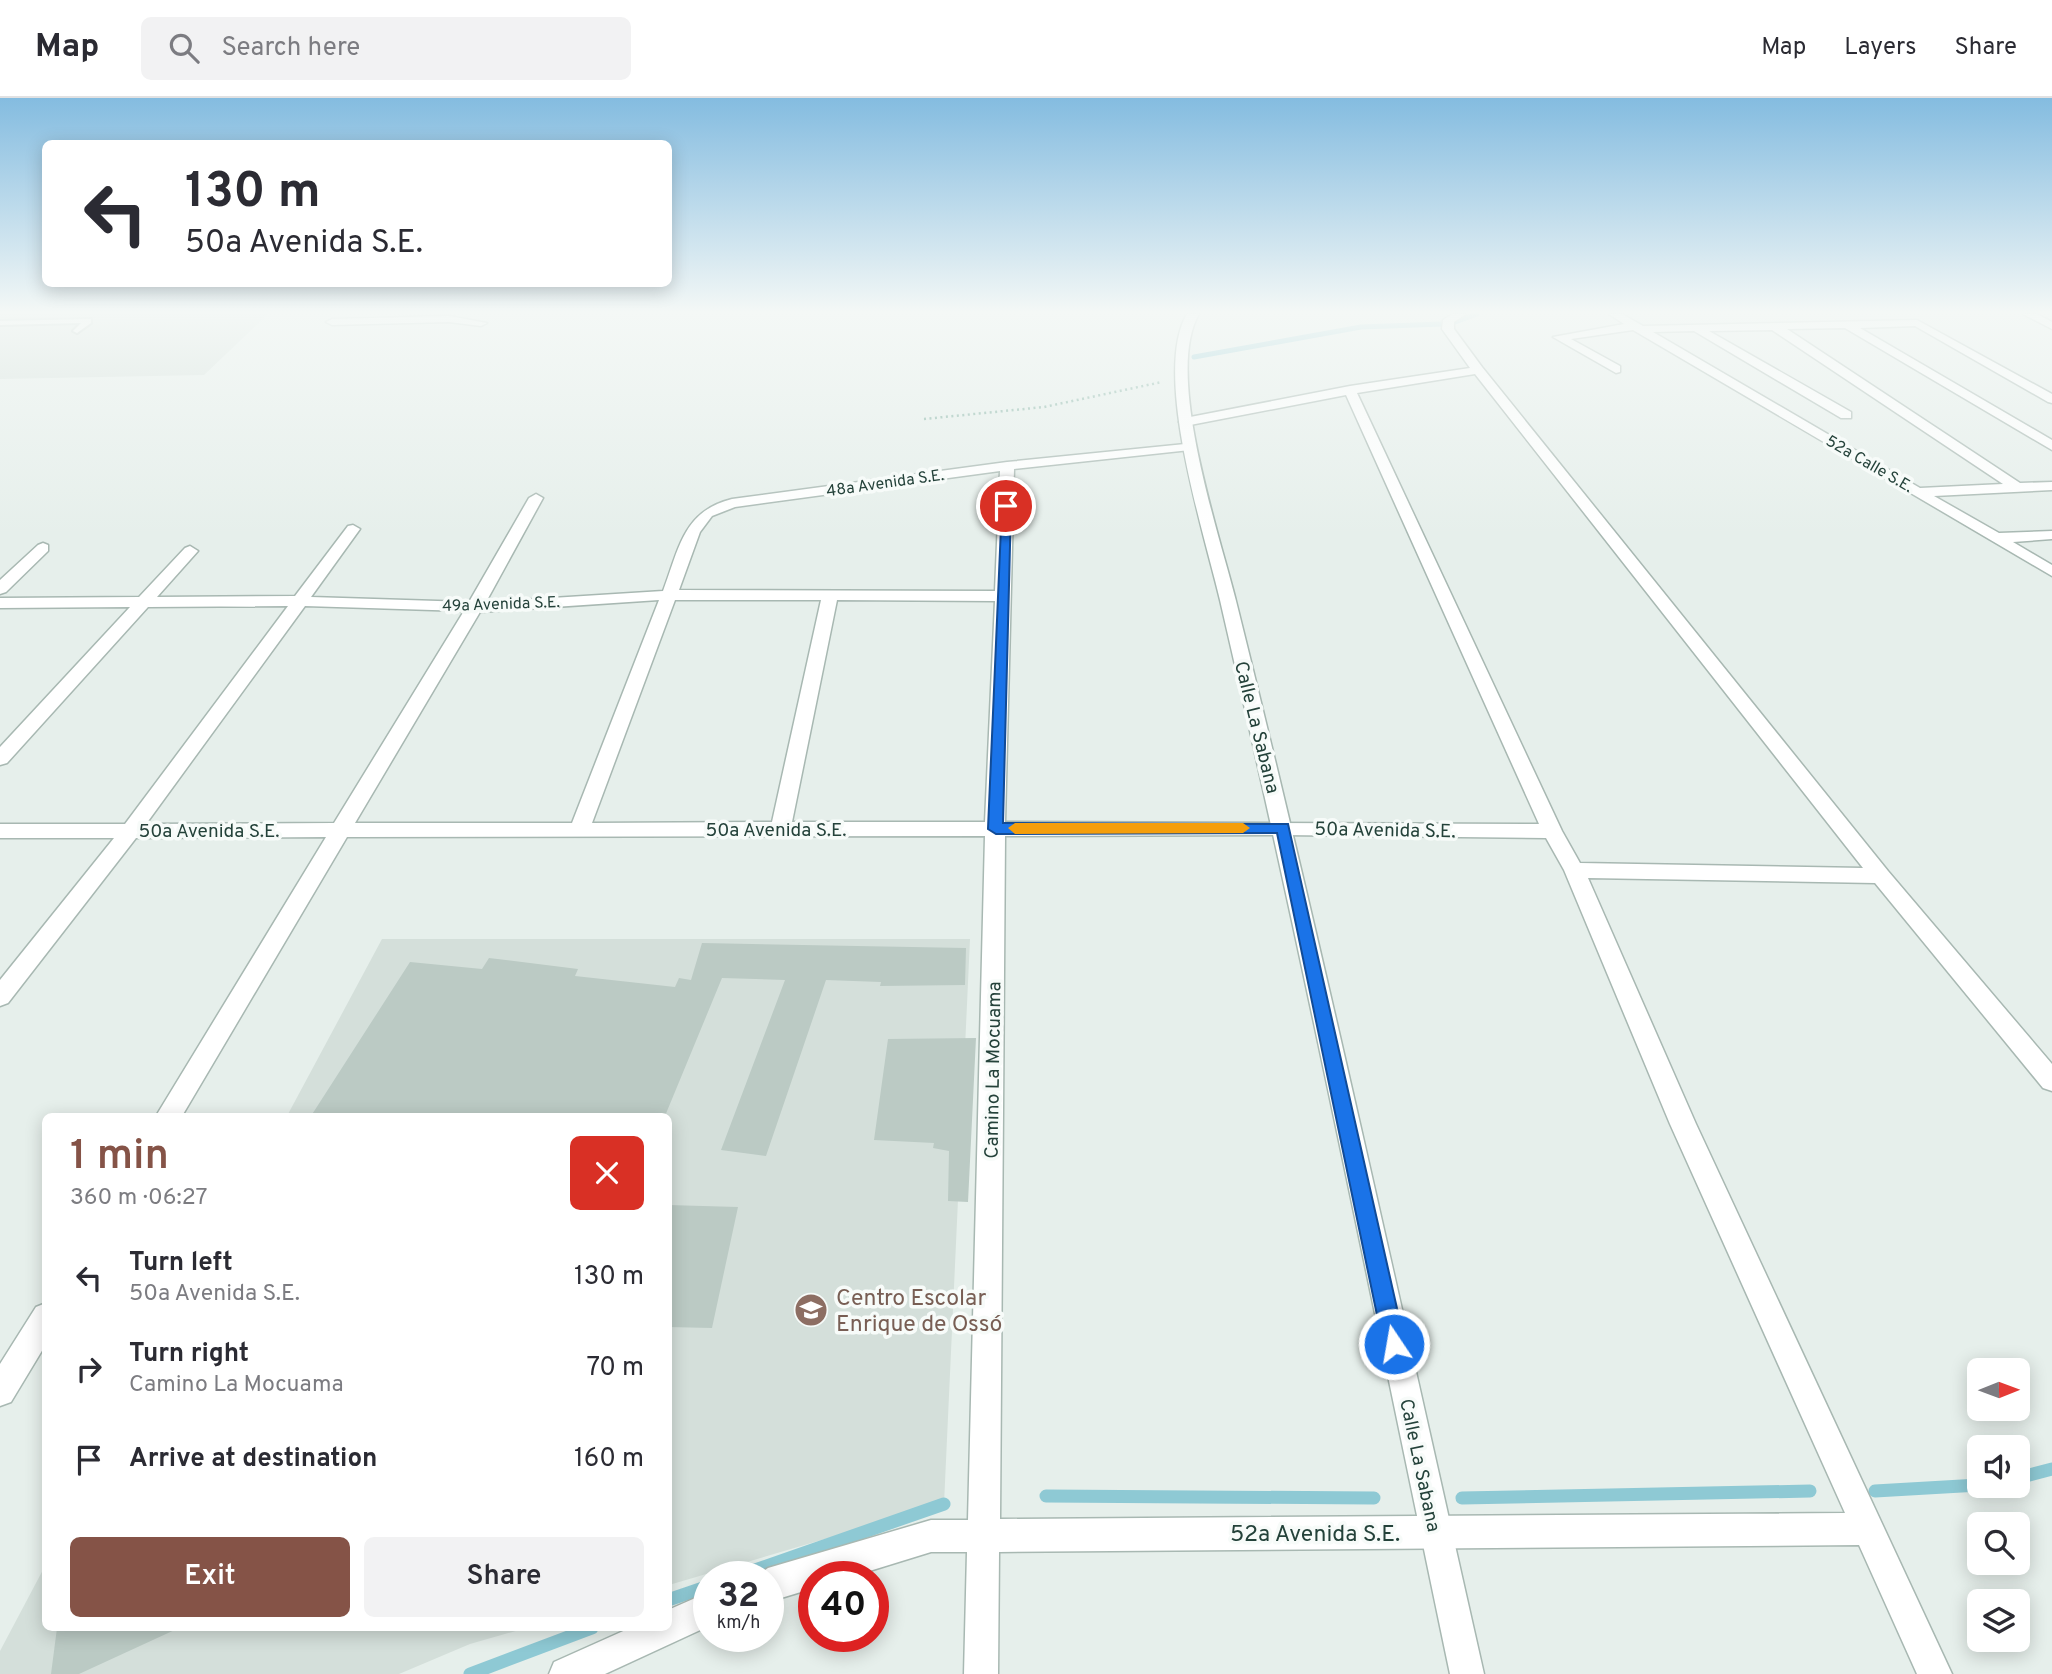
<!DOCTYPE html>
<html lang="en">
<head>
<meta charset="utf-8">
<style>
	body { margin:0; font-family:Overpass,sans-serif; background:#f2f2f3; color:#2b2b33; height:100vh; display:flex; flex-direction:column; font-size:26px; white-space:nowrap }
	* { box-sizing:border-box; margin:0 }
	p { font-size:23px; color:#7c7c81 }
	.icon { flex:none; width:38px; height:38px; fill:none; stroke:currentColor; stroke-width:2; stroke-linecap:round; stroke-linejoin:round }
	.map { position:relative; flex:1; overflow:hidden }
	.panel { position:absolute; left:42px; top:1015px; width:630px; height:518px; display:flex; flex-direction:column; background:#fff; border-radius:10px; box-shadow:0 4px 18px #0003 }
	.panel>* { flex:none }
	.hud { position:absolute; left:42px; top:42px; width:630px; height:147px; border-radius:10px; box-shadow:0 4px 18px #0003; background:#fff; color:#2b2b33; overflow:hidden }
	.needle { width:46px; rotate:89deg }
	.controls { position:absolute; left:1967px; top:1260px; display:grid; gap:14px }
	.controls a { display:grid; place-items:center; width:63px; height:63px; border-radius:10px; background:#fff; box-shadow:0 4px 18px #0003; font-size:35px }
	.speed { position:absolute; left:693px; top:1463px; display:flex; gap:14px; font-size:35px; font-weight:700; text-align:center }
	.speed>* { display:grid; place-content:center; width:91px; height:91px; border-radius:50%; background:#fff; box-shadow:0 4px 18px #0003; line-height:1 }
	.speed small { font-size:18px; font-weight:400 }
	.speed .limit { border:10px solid #d22; background:#fff; color:#111 }
	.pin { position:absolute; display:grid; place-items:center; width:60px; height:60px; color:#fff; margin:-30px; border:4px solid #fff; border-radius:50%; box-shadow:0 2px 7px #0007 }
	.me { position:absolute; width:77px; margin:-38px; rotate:348deg; stroke-linejoin:round; filter:drop-shadow(0 0 5px #0008) }
	.turn { display:flex; align-items:center; gap:24px; height:147px; padding:0 28px; font-size:32px }
	.turn .icon { width:91px; height:91px; stroke-width:2.5 }
	.turn b { display:block; font-size:49px; line-height:60px }
	.round { display:grid; place-items:center; flex:none; width:74px; height:74px; border-radius:10px; background:#f2f2f3 }
	.overview { display:flex; align-items:center; justify-content:space-between; height:119px; padding:0 28px }
	h1 { font-size:42px; font-weight:600; line-height:52px; color:#855347 }
	.primary-button { display:flex; gap:14px; margin-top:auto; padding:14px 28px }
	.primary-button a { flex:1; height:80px; border-radius:10px; background:#855347; color:#fff; font-size:28px; font-weight:600; line-height:80px; text-align:center }
	.primary-button a+a { background:#f2f2f3; color:#2b2b33 }
	ul { padding:0; list-style:none }
	li { display:flex; align-items:center; gap:21px; height:91px; padding:0 28px }
	li div { flex:1 }
	li b { display:block; font-size:26px }
	li em { font-style:normal }
	header { display:flex; align-items:center; gap:42px; box-sizing:border-box; height:98px; padding:0 35px; background:#fff; border-bottom:2px solid #e1e1e2 }
	header strong { font-size:33px }
	nav { display:flex; gap:38px; margin-inline-start:auto; font-size:24px }
	.search { width:490px; height:63px; background:#f2f2f3; display:flex; align-items:center; gap:18px; box-sizing:border-box; padding:0 24px; border-radius:10px; color:#7c7c81; font-size:26px }
	.map>svg:first-child { display:block }
</style>
</head>
<body>
<header>
<strong>Map</strong>
<div class="search"><svg class="icon" aria-label="search" viewBox="0 0 24 24"><circle cx="10" cy="10" r="6"/><path d="M15 15l6 6"/></svg>Search here</div>
<nav><a>Map</a><a>Layers</a><a>Share</a></nav>
</header>
<div class="map">
<svg width="2052" height="1576" viewBox="0 0 2052 1576">
	<rect width="100%" height="100%" fill="#e6efeb"/>
	<path fill="#d4dfda" d="M0,216H268L204,277L0,281Z
		M382,841H970L944,1406L669,1487L668,1018H287Z
		M45,1468L46,1530H526L470,1546L399,1576H0V1553Z"/>
	<g fill="none" stroke-linecap="round" stroke-linejoin="round">
		<path stroke="#8ec9d4" stroke-width="5" d="M1455,224L1477,216
			M1194,259L1361,229L1442,226"/>
		<path stroke="#8ec9d4" stroke-width="13" d="M2018,1380L2052,1371
			M1875,1393L1979,1387
			M1046,1398L1374,1400
			M1462,1400L1810,1393
			M735,1479L944,1406
			M668,1502L709,1488
			M470,1576L592,1530"/>
	</g>
	<path fill="#bbcac4" d="M702,845L966,850L965,887L880,888L881,884L826,882L766,1058L721,1052L785,882L722,880L665,1018H311L410,864L482,871L489,860L578,871L575,878L675,889L679,880L691,882Z
		M976,940L968,1104L948,1103L949,1053L933,1050L934,1045L874,1042L888,941Z
		M668,1107L738,1109L712,1230L668,1229Z
		M57,1530H179L79,1576H51Z"/>
	<g fill="none" stroke-linecap="round" stroke-linejoin="round">
		<defs>
			<path id="service" d="M88,221H91V225L77,235L73,233L81,225L0,227V223Z"/>
			<path id="minor" d="M1453,216H1466L1454,224V231L1482,269L1888,773L2052,966V993L2043,990L1875,785L1588,780L1696,1026L1952,1576H1917L1859,1447L999,1454L998,1576H964L967,1454H931L850,1479H814V1490L768,1504V1479H755L768,1470L931,1422H968L985,738L347,739L182,1018H156L326,739L136,740L8,905L0,908V882L114,740H0V726H125L288,508L148,509L7,665L0,667V649L130,509L0,510V500L139,499L185,450L190,448L198,453L157,499L295,498L348,428L353,427L360,431L311,499L469,504L529,400L536,396L543,400L486,504L663,493C679,451 683,413 732,401L1007,364L1195,345V351L1190,352L1014,371L1005,724L1539,726L1346,297L1185,328L1179,324L1185,320L1350,288L1470,270L1442,231L1443,222ZM1475,276L1863,770L1580,765L1562,733L1357,295ZM1000,373L995,493L679,492L700,434L712,418L735,409ZM659,502L572,725H355L480,514ZM675,502H821L772,724L592,725ZM837,502L995,503L985,724H792ZM305,508L464,513L334,725L146,726ZM1283,737L1546,740L1564,772L1670,1026L1845,1415L1000,1421L1005,738Z
				M1609,216H1622L1643,228L1917,222L2052,296V305L2048,304L1915,228L1860,230L2052,342V352L1845,230L1787,231L2020,385L2052,384V392L1934,398L1999,435L2052,433V441L2013,444L2052,467V478L1633,232L1571,241L1620,268V274L1616,275L1553,239L1624,226ZM1772,232L2003,386L1920,390L1653,234L1694,233L1841,320H1851V314L1709,233Z
				M449,218L487,225L481,228L449,224L332,227L326,224L332,221Z
				M43,445L48,447V453L6,494L0,496V482L38,447Z
				M46,1205V1246L11,1304L0,1308V1266L36,1209Z
				M709,1494V1528L605,1576H549L554,1564L630,1530H668V1512Z"/>
			<path id="tertiary" d="M1187,216H1199C1164,275 1219,435 1236,503C1325,859 1403,1218 1484,1576H1450C1375,1218 1303,859 1220,502C1204,434 1152,275 1187,216Z
				M2023,216H2037L2052,224V231Z"/>
		</defs>
		<use href="#service" stroke="#a8b8b2" stroke-width="4"/>
		<use href="#minor" stroke="#a8b8b2" stroke-width="3"/>
		<use href="#tertiary" stroke="#a8b8b2" stroke-width="3"/>
		<path stroke="#86b3a5" stroke-width="2.5" stroke-dasharray="2 3.5" stroke-linecap="butt" d="M924,321L1044,309L1162,284"/>
		<use href="#service" fill="#fff" fill-rule="evenodd"/>
		<use href="#minor" fill="#fff" fill-rule="evenodd"/>
		<use href="#tertiary" fill="#fff" fill-rule="evenodd"/>
	</g>
	<linearGradient id="sky" x2="0" y2="1"><stop stop-color="#84bce0"/><stop offset="0.49" stop-color="#f4f8f6"/><stop offset="1" stop-color="#f4f8f6" stop-opacity="0"/></linearGradient>
	<rect width="2052" height="437" fill="url(#sky)"/>
	<path fill="#1a73e8" stroke="#114b97" stroke-width="2" d="M1002,406L1011,408L1003,725L1288,726L1405,1246L1402,1253L1394,1257L1387,1253L1383,1246L1277,735L996,736L988,731Z"/>
	<path fill="#f59e0b" d="M1015,725H1243L1250,730L1243,735L1015,736L1008,730Z"/>
	<defs>
		<symbol id="school-disc" viewBox="-11 -11 22 22"><circle r="9.5" fill="#8d6e63" stroke="#f7fbf9"/><path d="M0-5L7-2L0 1L-7-2ZM-4 1L0 2.5L4 1V4Q0 6-4 4Z" fill="#fff"/></symbol>
	</defs>
	<g fill-rule="evenodd">
		<use href="#school-disc" x="792" y="1193" width="38" height="38"/>
	</g>
	<g text-anchor="middle" stroke-width="7" stroke-linejoin="round" paint-order="stroke">
		<g font-size="16" fill="#24423a" stroke="#f7fbf9">
			<text transform="translate(1870 365) rotate(30)" y="6">52a Calle S.E.</text>
			<text transform="translate(885 384) rotate(-8)" y="6">48a Avenida S.E.</text>
			<text transform="translate(501 505) rotate(-2)" y="6">49a Avenida S.E.</text>
		</g>
		<g font-size="19" fill="#24423a" stroke="#f7fbf9">
			<text transform="translate(1258 629) rotate(76)" y="7">Calle La Sabana</text>
			<text x="776" y="738">50a Avenida S.E.</text>
			<text transform="translate(1385 731) rotate(1)" y="7">50a Avenida S.E.</text>
			<text x="209" y="739">50a Avenida S.E.</text>
			<text transform="translate(992 972) rotate(-89)" y="7">Camino La Mocuama</text>
			<text transform="translate(1421 1367) rotate(78)" y="7">Calle La Sabana</text>
		</g>
		<g font-size="23" fill="#785e54" stroke="#f7fbf9" text-anchor="start">
			<text x="836" y="1207">Centro Escolar<tspan x="836" dy="26">Enrique de Ossó</tspan></text>
		</g>
		<g font-size="23" fill="#24423a" stroke="#f7fbf9">
			<text x="1315" y="1443">52a Avenida S.E.</text>
		</g>
	</g>
</svg>
<div class="controls">
<a><svg class="needle" viewBox="-14 -14 28 28"><path d="M0-13l5 13h-10z" fill="#e53935"/><path d="M0 13l5-13h-10z" fill="#7c7c81"/></svg></a>
<a><svg class="icon" aria-label="sound" viewBox="0 0 24 24"><path d="M4 9h4l5-4v14l-5-4H4zM17 9q2 3 0 6"/></svg></a>
<a><svg class="icon" aria-label="search" viewBox="0 0 24 24"><circle cx="10" cy="10" r="6"/><path d="M15 15l6 6"/></svg></a>
<a><svg class="icon" aria-label="layers" viewBox="0 0 24 24"><path d="M12 4l9 5-9 5-9-5zM3 14l9 5 9-5"/></svg></a>
</div>
<div class="speed"><div>32<small>km/h</small></div><div class="limit">40</div></div>
<div class="pin" style="left:1006px;top:408px;background:#d93025"><svg class="icon" aria-label="arrive" viewBox="0 0 24 24"><path d="M6 21V4h12l-3 4 3 4H6"/></svg></div>
<svg class="me" style="left:1394px;top:1246px" viewBox="-20 -20 40 40"><circle r="17" fill="#1a73e8" stroke="#fff" stroke-width="3"/><path d="M0-11L8 9 0 5-8 9z" fill="#fff"/></svg>
<div class="hud">
<div class="turn"><svg class="icon" aria-label="left" viewBox="0 0 24 24"><path d="M17 20v-9H6M10 6l-5 5 5 5"/></svg><div><b>130 m</b>50a Avenida S.E.</div></div>
</div>
<section class="panel">
<div class="overview"><div><h1>1 min</h1><p>360 m · 06:27</p></div><a class="round" style="background:#d93025;color:#fff"><svg class="icon" aria-label="close" viewBox="0 0 24 24"><path d="M6 6l12 12M18 6L6 18"/></svg></a></div>
<ul>
<li><svg class="icon" aria-label="left" viewBox="0 0 24 24"><path d="M17 20v-9H6M10 6l-5 5 5 5"/></svg><div><b>Turn left</b><p>50a Avenida S.E.</p></div><em>130 m</em></li>
<li><svg class="icon" aria-label="right" viewBox="0 0 24 24"><path d="M7 20v-9h11M14 6l5 5-5 5"/></svg><div><b>Turn right</b><p>Camino La Mocuama</p></div><em>70 m</em></li>
<li><svg class="icon" aria-label="arrive" viewBox="0 0 24 24"><path d="M6 21V4h12l-3 4 3 4H6"/></svg><div><b>Arrive at destination</b></div><em>160 m</em></li>
</ul>
<div class="primary-button"><a>Exit</a><a>Share</a></div>
</section>
</div>
</body>
</html>
